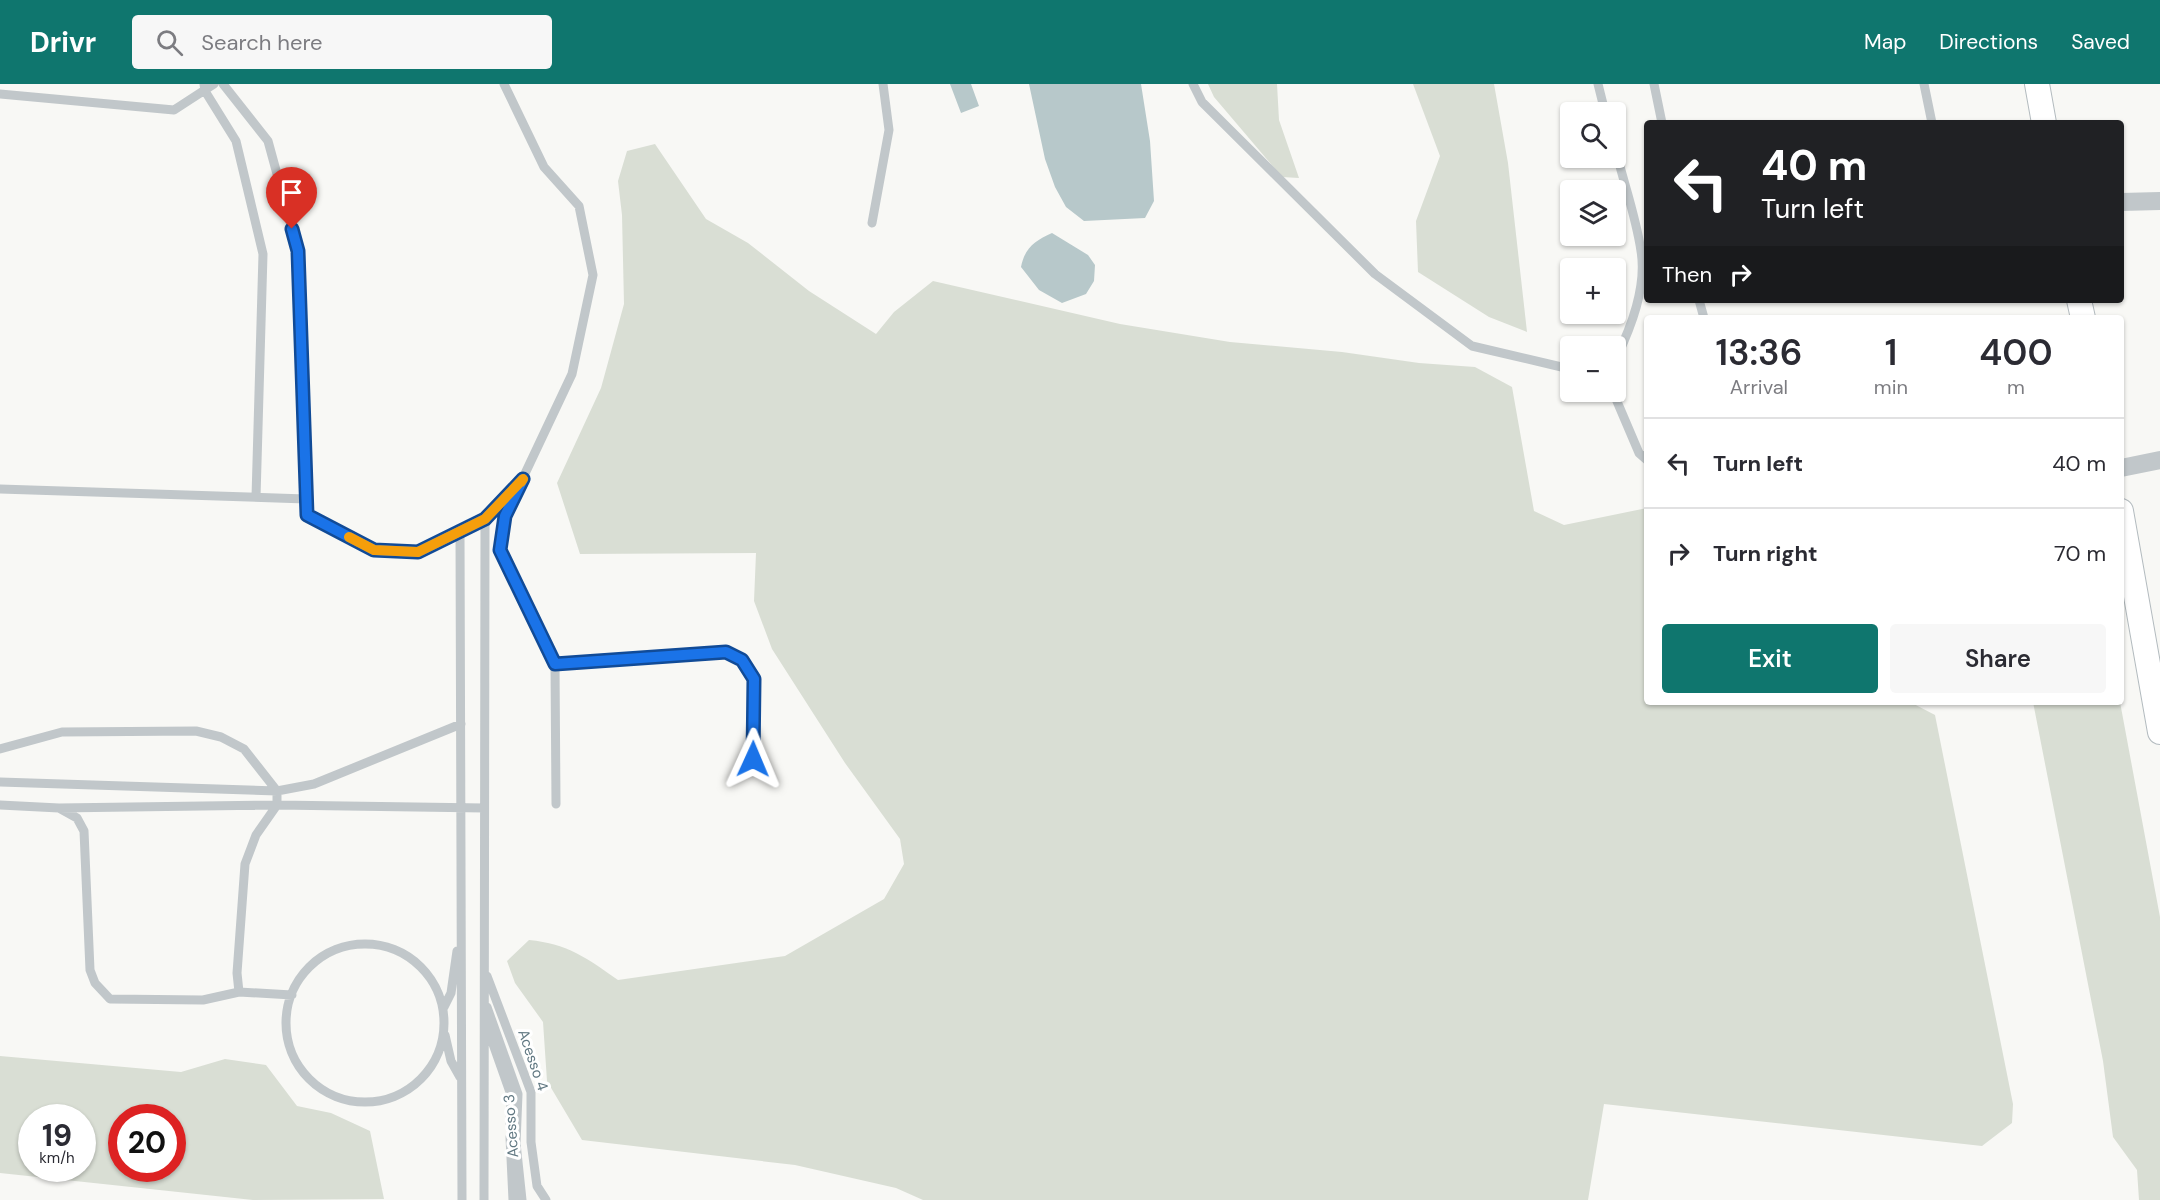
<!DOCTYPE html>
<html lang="en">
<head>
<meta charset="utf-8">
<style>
	body { margin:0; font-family:"DM Sans",sans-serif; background:#f7f7f7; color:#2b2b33; height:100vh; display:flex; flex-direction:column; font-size:22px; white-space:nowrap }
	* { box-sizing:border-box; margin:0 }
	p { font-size:20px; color:#7c7c81 }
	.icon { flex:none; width:33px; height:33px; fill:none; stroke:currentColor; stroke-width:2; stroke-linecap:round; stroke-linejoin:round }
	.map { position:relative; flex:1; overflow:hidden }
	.panel { position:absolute; left:1644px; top:231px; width:480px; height:390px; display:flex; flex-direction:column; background:#fff; border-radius:6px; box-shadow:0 2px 4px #0004 }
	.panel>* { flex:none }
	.hud { position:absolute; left:1644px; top:36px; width:480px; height:183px; border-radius:6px; box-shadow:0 2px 4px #0004; background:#202124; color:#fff; overflow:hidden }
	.fabs { position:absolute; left:1560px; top:18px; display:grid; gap:12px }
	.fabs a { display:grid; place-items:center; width:66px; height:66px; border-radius:6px; background:#fff; box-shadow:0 2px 4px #0004; font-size:30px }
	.speed { position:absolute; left:18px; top:1020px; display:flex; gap:12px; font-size:30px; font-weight:700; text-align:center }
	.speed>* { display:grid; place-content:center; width:78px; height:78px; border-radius:50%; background:#fff; box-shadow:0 2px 4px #0004; line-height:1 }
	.speed small { font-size:15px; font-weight:400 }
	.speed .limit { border:9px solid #d22; background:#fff; color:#111 }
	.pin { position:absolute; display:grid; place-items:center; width:51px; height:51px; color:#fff; margin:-62px -26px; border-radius:50% 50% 50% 0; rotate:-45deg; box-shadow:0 0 6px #0007 }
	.pin .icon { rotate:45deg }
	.me { position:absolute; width:66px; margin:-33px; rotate:1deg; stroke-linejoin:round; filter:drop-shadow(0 0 4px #0008) }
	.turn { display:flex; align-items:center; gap:21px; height:126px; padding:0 18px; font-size:27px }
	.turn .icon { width:78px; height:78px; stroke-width:2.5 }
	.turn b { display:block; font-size:42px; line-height:51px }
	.then { display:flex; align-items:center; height:57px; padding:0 18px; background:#0003; gap:12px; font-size:22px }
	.eta { display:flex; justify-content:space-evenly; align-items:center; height:102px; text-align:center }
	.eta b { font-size:36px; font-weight:600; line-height:42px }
	.cta { display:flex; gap:12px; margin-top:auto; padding:12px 18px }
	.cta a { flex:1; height:69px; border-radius:6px; background:#0f766e; color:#fff; font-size:24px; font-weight:600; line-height:69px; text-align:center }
	.cta a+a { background:#f7f7f7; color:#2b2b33 }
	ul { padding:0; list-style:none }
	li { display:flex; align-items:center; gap:18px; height:90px; padding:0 18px; border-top:2px solid #e1e1e2 }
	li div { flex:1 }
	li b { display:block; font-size:22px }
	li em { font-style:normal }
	header { display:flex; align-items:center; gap:36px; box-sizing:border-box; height:84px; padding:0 30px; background:#0f766e; color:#fff }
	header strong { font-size:28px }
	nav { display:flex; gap:33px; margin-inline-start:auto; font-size:21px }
	.search { width:420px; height:54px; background:#f7f7f7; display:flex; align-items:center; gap:15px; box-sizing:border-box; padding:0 21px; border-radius:6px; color:#7c7c81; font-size:22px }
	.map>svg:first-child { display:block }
</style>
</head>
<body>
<header>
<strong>Drivr</strong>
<div class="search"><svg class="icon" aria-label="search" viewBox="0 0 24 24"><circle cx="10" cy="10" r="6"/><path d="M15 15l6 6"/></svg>Search here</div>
<nav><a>Map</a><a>Directions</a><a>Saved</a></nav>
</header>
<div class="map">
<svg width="2160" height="1116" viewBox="0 0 2160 1116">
	<rect width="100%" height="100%" fill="#f8f8f5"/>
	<path fill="#d9ded4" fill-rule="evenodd" d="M1208,0H1277L1279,36L1299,94L1282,93L1214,13Z
		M1413,0H1494L1508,79L1527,248L1489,233L1418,188L1416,137L1440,72Z
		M655,60L706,135L748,159L809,207L876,250L894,228L933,197L1120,240L1230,258L1342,268L1419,279L1475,283L1512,303L1534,427L1564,441L1647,424V618H1910L1935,631L2013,1020L2012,1039L1982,1062L1604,1020L1588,1116H923L896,1104L795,1081L582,1056L547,997L543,938L515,899L507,877L529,856C568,860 587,874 618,896L785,872L884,815L904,780L900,755L845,679L772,565L754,517L756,469L580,470L557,399L601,304L624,220L622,131L618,97L627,67Z
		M2033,618H2120L2160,833V1116H2139L2137,1086L2113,1053L2103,977Z
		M0,972L181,988L225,975L266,981L297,1022L331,1029L370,1047L384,1115L253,1116L0,1089ZM32,1034H82V1084H32ZM122,1034H172V1084H122Z"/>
	<path fill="#b7c8ca" d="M950,0H971L979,22L961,29Z
		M1029,0H1141L1150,57L1154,117L1145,134L1084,137L1066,123L1055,103L1045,75Z
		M1052,149L1088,171L1095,181L1094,197L1086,210L1062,219L1039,206L1021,183C1025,163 1035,157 1052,149Z"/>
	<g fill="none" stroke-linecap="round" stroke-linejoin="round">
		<defs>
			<path id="secondary" d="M2037,0L2044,39
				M2079,216L2083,234
				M2121,427L2160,648"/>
		</defs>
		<use href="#secondary" stroke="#b3bbbf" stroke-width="26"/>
		<path stroke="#c1c7ca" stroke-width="9" d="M204,0L205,7L236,57L263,170L256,413
			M223,0L268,57L298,167L307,431L374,466L418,468L485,435L517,401
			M504,0L544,83L579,122L593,191L572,290L505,432L500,466L555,580L556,720
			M1193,0L1202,18L1375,190L1472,262L1570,285
			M1598,0L1605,28
			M1654,0L1662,39
			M1924,0L1932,39
			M0,10L174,26L214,0
			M1616,67C1624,100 1636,133 1641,167C1647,203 1631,243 1616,275
			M872,139L889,46L883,0
			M1699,216L1704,234
			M1613,308L1639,369L1647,376
			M0,405L306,415
			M460,448L462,1116
			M555,580L726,568L742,576L754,595L753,675
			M0,665L62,648L196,647L221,653L244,665L277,707V721L256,751L245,780L237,889L239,908L203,916L110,915L95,899L90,886L84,747L77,734L59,724
			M0,698L277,707L314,700L461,640
			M0,721L59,724L277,721L484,724
			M286 939a79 79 0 1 1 158 0a79 79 0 1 1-158 0Z
			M487,892L531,1008V1058L537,1102L546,1116
			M239,908L292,911
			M444,923L451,909L457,867
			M487,923L518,1010L516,1059L522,1116
			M487,943L511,1011L510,1039
			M445,951L451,977L460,993
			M510,1053L513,1116
			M484,1116L485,435"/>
		<path stroke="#c1c7ca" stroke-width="18" d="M2121,118L2160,117
			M2121,384L2160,376"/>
		<use href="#secondary" stroke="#fff" stroke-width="24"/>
	</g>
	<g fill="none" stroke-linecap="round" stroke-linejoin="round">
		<defs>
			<path id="route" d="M292,145L298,167L307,431L374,466L418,468L485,435L523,395L505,432L500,466L555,580L726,568L742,576L754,595L753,675"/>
		</defs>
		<use href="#route" stroke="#114b97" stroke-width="15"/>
		<use href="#route" stroke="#1a73e8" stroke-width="10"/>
		<path stroke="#f59e0b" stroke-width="10" d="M349,453L374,466L418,468L485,435L523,395L521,398"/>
	</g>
	<g text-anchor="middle" stroke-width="6" stroke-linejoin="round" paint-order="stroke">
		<g font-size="15" fill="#617882" stroke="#fff">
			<text transform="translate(533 976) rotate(71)" y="5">Acesso 4</text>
			<text transform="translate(511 1042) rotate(-94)" y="5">Acesso 3</text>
		</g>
	</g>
</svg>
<div class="fabs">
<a><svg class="icon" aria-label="search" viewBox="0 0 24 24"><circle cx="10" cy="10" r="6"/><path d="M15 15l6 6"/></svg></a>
<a><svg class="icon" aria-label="layers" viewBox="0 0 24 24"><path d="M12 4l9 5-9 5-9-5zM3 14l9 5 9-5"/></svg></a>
<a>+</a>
<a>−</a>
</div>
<div class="speed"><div>19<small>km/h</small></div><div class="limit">20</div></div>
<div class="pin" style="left:292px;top:145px;background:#d93025"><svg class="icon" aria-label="arrive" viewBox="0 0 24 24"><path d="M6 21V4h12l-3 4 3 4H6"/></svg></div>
<svg class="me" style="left:753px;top:675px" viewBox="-20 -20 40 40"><path d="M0-17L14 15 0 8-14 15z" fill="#1a73e8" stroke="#fff" stroke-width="4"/></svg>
<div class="hud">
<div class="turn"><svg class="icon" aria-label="left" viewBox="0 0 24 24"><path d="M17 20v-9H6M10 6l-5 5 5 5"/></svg><div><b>40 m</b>Turn left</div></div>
<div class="then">Then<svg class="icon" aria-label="right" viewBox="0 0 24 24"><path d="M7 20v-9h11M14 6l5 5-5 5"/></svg></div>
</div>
<section class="panel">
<div class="eta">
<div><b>13:36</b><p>Arrival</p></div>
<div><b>1</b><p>min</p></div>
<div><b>400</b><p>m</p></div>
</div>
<ul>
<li><svg class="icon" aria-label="left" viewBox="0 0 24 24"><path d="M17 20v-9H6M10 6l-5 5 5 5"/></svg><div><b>Turn left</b></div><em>40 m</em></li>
<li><svg class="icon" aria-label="right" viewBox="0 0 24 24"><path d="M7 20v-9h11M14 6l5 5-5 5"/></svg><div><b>Turn right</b></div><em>70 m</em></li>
</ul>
<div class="cta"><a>Exit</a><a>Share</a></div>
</section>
</div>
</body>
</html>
